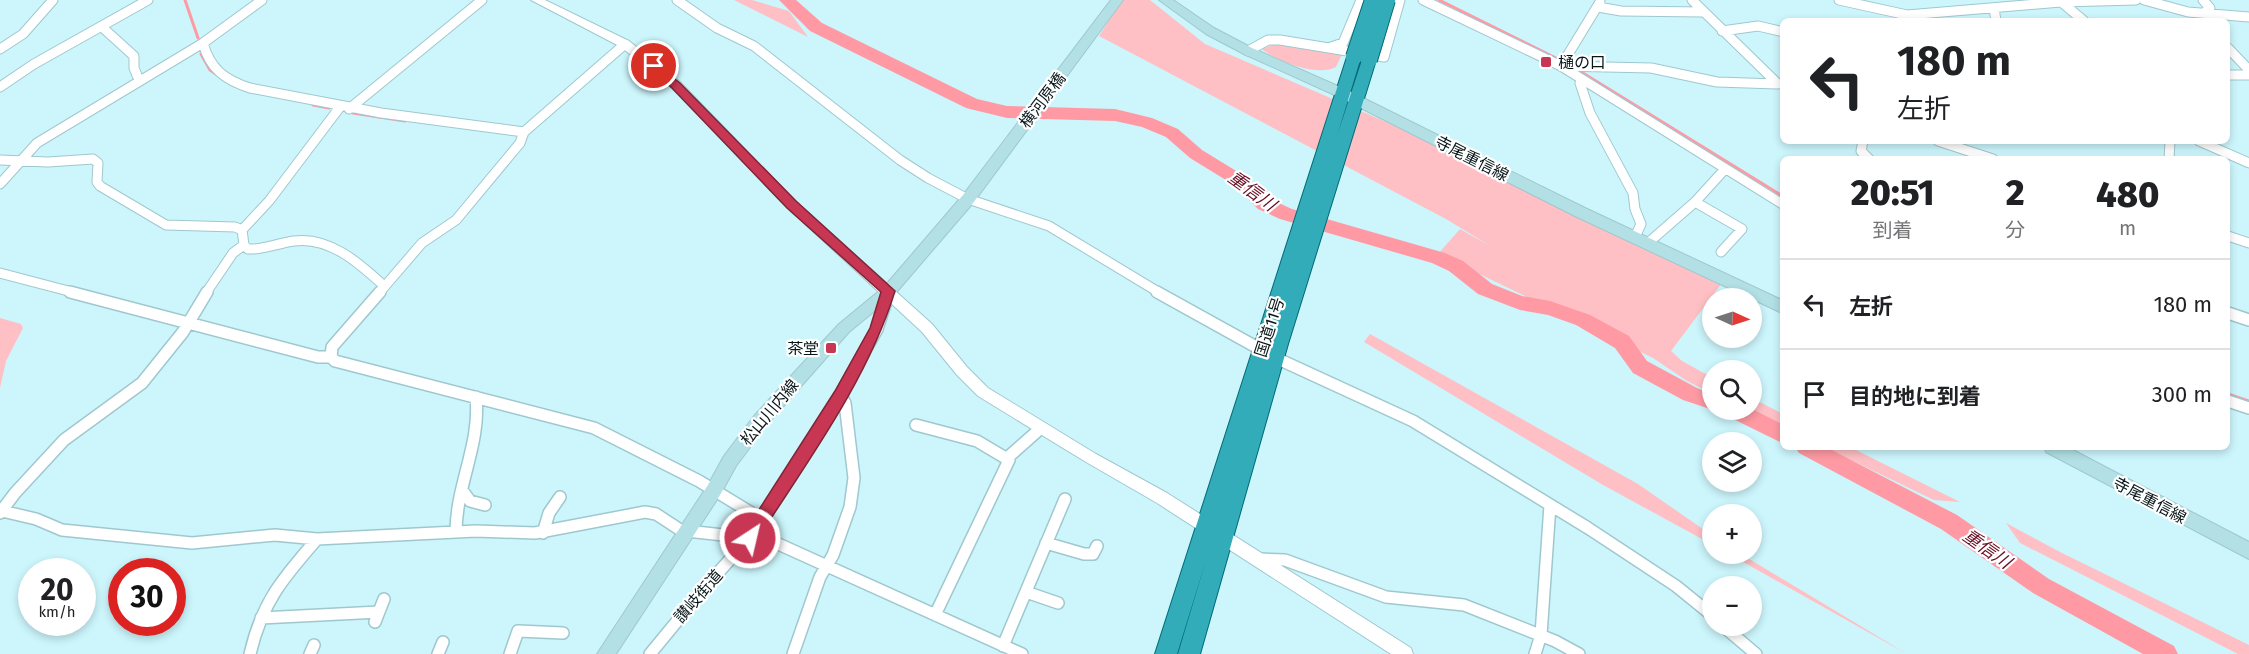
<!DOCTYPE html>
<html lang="ja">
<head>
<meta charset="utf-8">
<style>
	body { margin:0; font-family:"Fira Sans","Noto Sans JP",sans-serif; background:#f2f2f2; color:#202124; height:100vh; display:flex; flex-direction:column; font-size:22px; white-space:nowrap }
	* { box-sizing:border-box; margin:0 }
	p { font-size:20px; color:#757577 }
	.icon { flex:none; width:33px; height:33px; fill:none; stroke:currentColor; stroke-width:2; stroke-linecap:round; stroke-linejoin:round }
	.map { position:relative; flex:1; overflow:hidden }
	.panel { position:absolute; left:1780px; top:156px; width:450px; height:294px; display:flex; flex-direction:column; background:#fff; border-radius:9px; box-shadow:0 3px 9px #0003 }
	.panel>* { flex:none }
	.hud { position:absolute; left:1780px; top:18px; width:450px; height:126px; border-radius:9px; box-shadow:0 3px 9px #0003; background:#fff; color:#202124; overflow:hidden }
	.needle { width:39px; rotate:93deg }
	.fabs { position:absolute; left:1702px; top:288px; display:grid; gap:12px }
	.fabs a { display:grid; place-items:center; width:60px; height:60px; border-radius:50%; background:#fff; box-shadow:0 3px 9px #0003; font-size:30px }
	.speed { position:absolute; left:18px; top:558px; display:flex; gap:12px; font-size:30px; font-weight:700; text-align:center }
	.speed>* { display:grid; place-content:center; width:78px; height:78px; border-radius:50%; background:#fff; box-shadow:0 3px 9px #0003; line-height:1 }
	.speed small { font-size:15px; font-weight:400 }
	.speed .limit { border:9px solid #d22; background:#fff; color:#111 }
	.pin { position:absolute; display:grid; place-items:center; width:51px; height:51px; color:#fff; margin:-26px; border:3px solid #fff; border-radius:50%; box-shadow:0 2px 6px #0007 }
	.me { position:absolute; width:66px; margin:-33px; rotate:35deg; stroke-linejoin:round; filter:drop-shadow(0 0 4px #0008) }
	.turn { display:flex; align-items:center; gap:21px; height:126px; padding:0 18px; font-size:27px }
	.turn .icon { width:78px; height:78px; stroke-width:2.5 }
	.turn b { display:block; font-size:42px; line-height:51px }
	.eta { display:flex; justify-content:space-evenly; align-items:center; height:102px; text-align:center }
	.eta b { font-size:36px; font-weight:800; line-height:42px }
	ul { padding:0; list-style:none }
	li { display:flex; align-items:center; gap:18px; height:90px; padding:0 18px; border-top:2px solid #e0e0e0 }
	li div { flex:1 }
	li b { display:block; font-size:22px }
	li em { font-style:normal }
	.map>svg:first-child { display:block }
</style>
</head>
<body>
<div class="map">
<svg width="2249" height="654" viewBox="0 0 2249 654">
	<rect width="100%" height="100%" fill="#ccf6fc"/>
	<path fill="#fec0c4" d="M734,0H752L789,11L808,37Z
		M1122,0H1150L1205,44L1405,130L1722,283L1671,351L1682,361L1713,378V394L1687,381L1653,358L1438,254L1460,229L1492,247L1446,219L1099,36Z
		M1277,43L1343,52L1336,67C1318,77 1278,62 1262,49Z
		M0,318L21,324L23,328L6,361L0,388Z
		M1370,334L1638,484L1713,536V545L1603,485L1364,342Z
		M1752,398L1783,414V428L1745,410H1752Z
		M1824,447H1850L1960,502L1934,500Z
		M2006,523L2060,552L2249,645V654H2238L2020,543Z
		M1729,554H1741L1907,654Z"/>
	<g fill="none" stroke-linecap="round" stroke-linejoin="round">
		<path stroke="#ff9aa4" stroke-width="3" d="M185,0L198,38
			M1439,0L1562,61
			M201,54L210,70L216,74
			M1578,70L1784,197
			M313,105L329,108
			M353,113L405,121
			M2228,394L2249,401"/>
		<path fill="#ff9aa4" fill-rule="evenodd" d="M779,0H796L822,23L977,99L1007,106L1115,109L1152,118L1178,129L1202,150L1246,177L1270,199L1292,209L1445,253L1463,261L1492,284L1522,296L1550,301L1590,315L1629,336L1647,361L1697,388L1713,394V410H1716H1713L1683,400L1633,373L1615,348L1576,325L1548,315L1520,310L1478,294L1449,271L1432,263L1280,219L1258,209L1234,185L1190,158L1166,137L1142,127L1115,121L1007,118L966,108L810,31Z
			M1752,409L1784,425V444L1727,416L1724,410Z
			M1795,447H1826L1957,515L2049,579L2174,646L2178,654H2143L2033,593L1941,529L1799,453Z"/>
		<defs>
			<path id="minor-far1" d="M677,0L717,28L754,46L900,160L928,178L968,199L1049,226L1160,293
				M1423,0L1561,66L1784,205
				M1692,0L1778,84
				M1839,0L1907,15L2061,2L2136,0
				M2059,0L2084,21
				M2144,0L2188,12L2249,17
				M2203,0L2210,8L2205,12L2206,14
				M1598,7L1621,11L1703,12
				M1994,8L1996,21
				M102,27L134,56V68L139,80
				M1722,31L1758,26L1784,32
				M203,43C210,69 225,80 250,88L381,113L524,132
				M1331,47L1343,43L1361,0
				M2228,48L2249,70
				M0,49L23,34L53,0
				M1248,51L1268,40H1280L1384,57L1400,0
				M1561,66L1651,68L1717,82L1777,84
				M1561,66L1600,2
				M2228,75H2249
				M1582,79L1580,83L1590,113L1633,193L1635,209L1641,224L1635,237
				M0,87L34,64L148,0
				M349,109L482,0
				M1863,141L1861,151L1869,159
				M1938,141L1993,159
				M2199,141L2249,163
				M2169,159L2170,141
				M0,160L48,162L93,159L98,163L97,182L100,186L166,225L235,227L242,230L244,245L248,249C264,250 278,243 294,241C329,236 359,263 383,285
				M0,184L37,143L203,43L262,0
				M1695,202L1742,229L1721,252
				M242,230L269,201L340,107
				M2228,236L2249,243
				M1648,243L1695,202L1725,169
				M0,273L76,293
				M206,293L233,253L244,245
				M379,293L422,243L456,220L520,143L524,132L625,44"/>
			<path id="minor" d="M70,292L318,357H331L335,361L594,428L699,481L763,520
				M1157,292L1276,358L1413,421L1588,528L1676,586L1713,616
				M2228,313L2249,320
				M331,357L332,347L380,292
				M2228,401L2249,408
				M916,425L977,441L1009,460L935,615
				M1007,458L1041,428
				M462,490L470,501L485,505
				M2,511L36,519L62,530L192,543L275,535L317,539L476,531L535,533L645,512L656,514L685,533
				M0,513L15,493L64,440L142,383L183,332L207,292
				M687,531L750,538
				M456,532C456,485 481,444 476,397
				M543,533L549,513L560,497
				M754,533L1022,654
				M1046,543L1084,554H1093L1097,546
				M1259,559L1285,560L1386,597L1464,605L1555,641L1579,654
				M1026,592L1058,603
				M261,618L379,612
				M375,622L384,599
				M1723,626L1756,654
				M1003,646L1065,499
				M250,654C262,602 283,578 317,539
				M310,654L314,645
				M438,654L443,642
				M510,654L518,631L563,633
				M650,654L706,586L754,533L840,395L877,329L889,292
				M793,654L820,577L833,555L850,507L854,478L845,403L840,395
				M1535,654L1541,635L1550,505"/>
			<path id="tertiary" d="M531,0H545L629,41L680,82L795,201L932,324L967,367L988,388L1096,454L1167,493L1411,648L1413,654H1391L1157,503L1086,462L978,396L957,375L922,332L787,207L672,88L621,47Z"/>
			<path id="secondary" d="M1111,0H1123L973,203L894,295L849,332L766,426L736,466L720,495L616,654H597L708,485L724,456L754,416L839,324L884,287L963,195Z
				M1159,0H1173L1214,28L1252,48L1349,91L1585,208L1784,301V314L1575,216L1339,97L1244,54L1206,34Z
				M2044,447H2067L2249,542V559L2046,452Z"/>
			<path id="trunk" d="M1354,52L1361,57L1337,136L1362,60L1369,55L1376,60L1288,344L1200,654H1178L1206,560L1177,654H1155L1347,57Z"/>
		</defs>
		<use href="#minor-far1" stroke="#9fc8ce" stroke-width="11"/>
		<use href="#minor" stroke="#9fc8ce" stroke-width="14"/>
		<use href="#tertiary" stroke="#9fc8ce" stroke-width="2"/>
		<use href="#secondary" stroke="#9fc8ce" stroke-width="2"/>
		<use href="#trunk" stroke="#026a76" stroke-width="2"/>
		<use href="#minor-far1" stroke="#fff" stroke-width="9"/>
		<use href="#minor" stroke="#fff" stroke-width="11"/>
		<use href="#tertiary" fill="#fff" fill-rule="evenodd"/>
		<use href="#secondary" fill="#b2e0e5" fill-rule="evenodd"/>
		<use href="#trunk" fill="#33acba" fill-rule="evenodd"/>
		<defs>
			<path id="trunk-bridge" d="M1354,57L1373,0
				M1369,60L1387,0"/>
		</defs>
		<use href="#trunk-bridge" stroke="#026a76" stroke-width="18" stroke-linecap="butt"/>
		<use href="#trunk-bridge" stroke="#33acba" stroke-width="16"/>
	</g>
	<path fill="#c73753" stroke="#812436" stroke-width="1.5" d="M654,63L680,83L796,201L895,291C867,382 806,463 755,543L750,545L744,543L742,538L744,533L835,391L870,328L881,292L787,208L672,88L650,69L648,66Z"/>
	<g fill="#c73753" stroke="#fff" stroke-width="2">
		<rect x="1540" y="56" width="12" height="12" rx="3"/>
		<rect x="825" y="342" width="12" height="12" rx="3"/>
	</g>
	<g text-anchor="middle" stroke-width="4.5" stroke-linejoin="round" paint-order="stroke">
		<g font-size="16" fill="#071619" stroke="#fff" text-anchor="start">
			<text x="1558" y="68">樋の口</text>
			<text x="819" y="354" text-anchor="end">茶堂</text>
		</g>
		<g font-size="16" fill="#071619" stroke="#fff">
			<text transform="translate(1042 100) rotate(-53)" y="6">横河原橋</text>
			<text transform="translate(1472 158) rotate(27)" y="6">寺尾重信線</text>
			<text transform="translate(1269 327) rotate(-72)" y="6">国道11号</text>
			<text transform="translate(769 412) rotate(-50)" y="6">松山川内線</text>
			<text transform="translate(2150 500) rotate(28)" y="6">寺尾重信線</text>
			<text transform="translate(698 596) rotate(-49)" y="6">讃岐街道</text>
		</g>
		<g font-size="18" font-style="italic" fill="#670d23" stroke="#fff">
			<text transform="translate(1252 191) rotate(36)" y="6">重信川</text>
			<text transform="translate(1987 549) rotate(35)" y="6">重信川</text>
		</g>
	</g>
</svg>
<div class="fabs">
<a><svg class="needle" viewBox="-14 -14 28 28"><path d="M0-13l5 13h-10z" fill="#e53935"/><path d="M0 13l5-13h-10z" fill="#757577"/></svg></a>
<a><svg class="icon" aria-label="search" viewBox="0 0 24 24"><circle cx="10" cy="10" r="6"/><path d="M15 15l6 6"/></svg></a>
<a><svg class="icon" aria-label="layers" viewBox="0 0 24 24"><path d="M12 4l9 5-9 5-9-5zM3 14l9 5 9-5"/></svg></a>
<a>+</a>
<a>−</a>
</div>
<div class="speed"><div>20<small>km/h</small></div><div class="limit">30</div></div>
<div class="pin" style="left:654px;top:66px;background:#d93025"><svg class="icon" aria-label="arrive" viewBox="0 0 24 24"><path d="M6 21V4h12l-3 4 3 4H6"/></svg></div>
<svg class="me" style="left:750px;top:538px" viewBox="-20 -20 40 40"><circle r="17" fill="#c73753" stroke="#fff" stroke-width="3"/><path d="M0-11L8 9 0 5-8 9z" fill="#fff"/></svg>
<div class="hud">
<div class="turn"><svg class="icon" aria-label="left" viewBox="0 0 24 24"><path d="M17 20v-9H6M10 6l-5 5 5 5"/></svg><div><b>180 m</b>左折</div></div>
</div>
<section class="panel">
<div class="eta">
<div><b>20:51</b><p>到着</p></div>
<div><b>2</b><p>分</p></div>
<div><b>480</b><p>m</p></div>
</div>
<ul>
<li><svg class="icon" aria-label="left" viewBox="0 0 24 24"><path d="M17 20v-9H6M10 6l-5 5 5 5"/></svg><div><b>左折</b></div><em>180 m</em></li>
<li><svg class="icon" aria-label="arrive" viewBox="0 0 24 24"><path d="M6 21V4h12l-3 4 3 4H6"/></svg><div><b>目的地に到着</b></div><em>300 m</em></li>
</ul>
</section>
</div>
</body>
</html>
